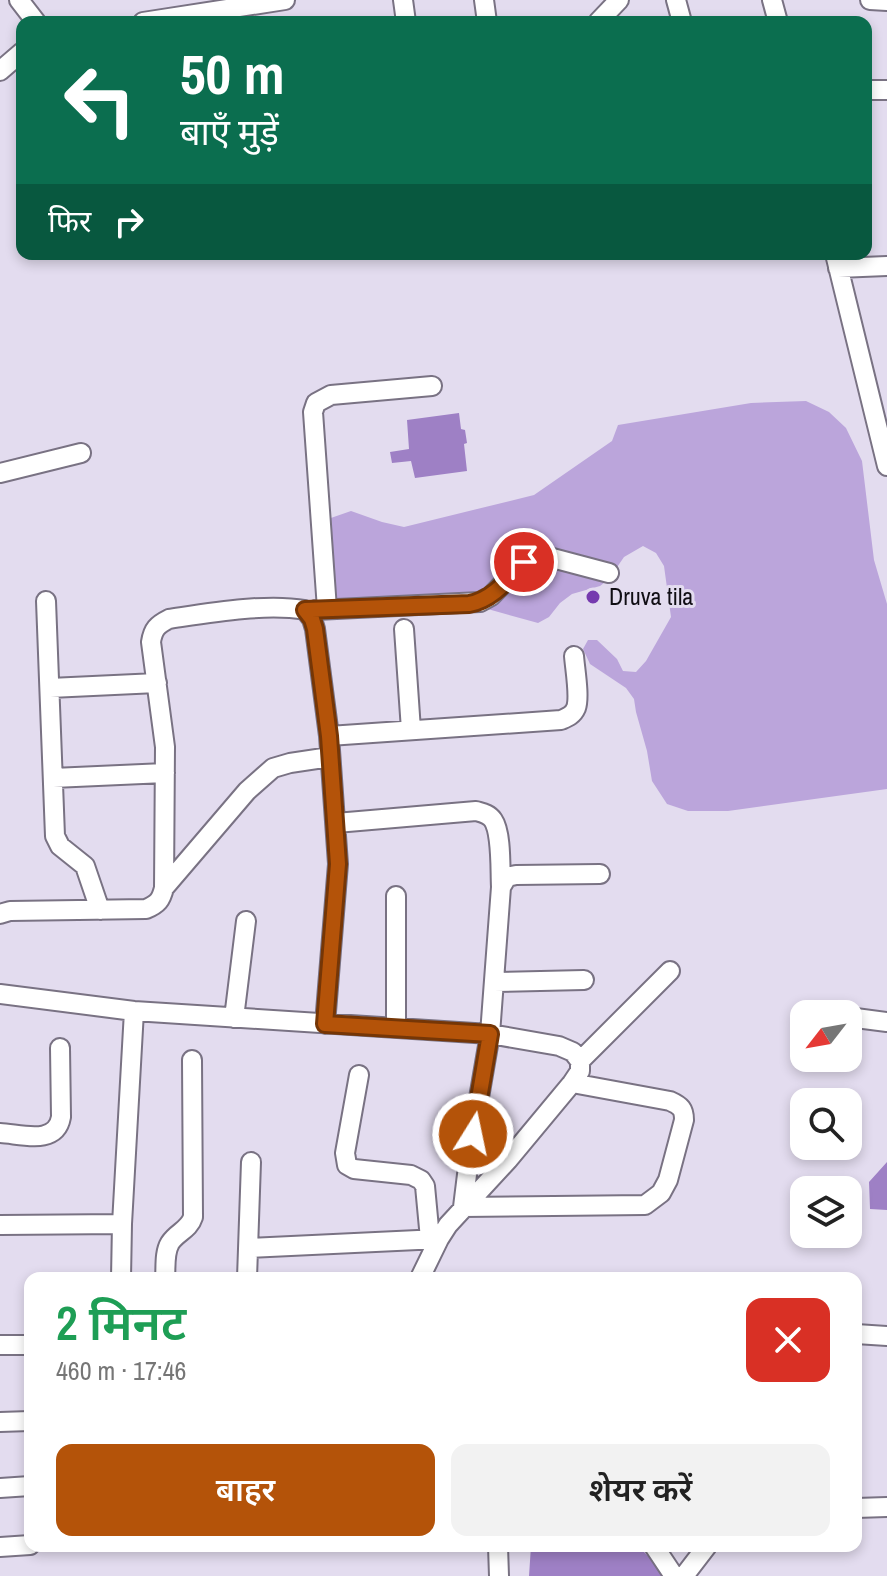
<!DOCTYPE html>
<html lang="hi">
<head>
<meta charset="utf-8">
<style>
	body { margin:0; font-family:"Archivo Narrow","Noto Sans Devanagari",sans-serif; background:#f2f2f2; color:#222; height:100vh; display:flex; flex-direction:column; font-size:30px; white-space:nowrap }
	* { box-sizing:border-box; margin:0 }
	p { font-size:26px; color:#767676 }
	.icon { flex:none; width:44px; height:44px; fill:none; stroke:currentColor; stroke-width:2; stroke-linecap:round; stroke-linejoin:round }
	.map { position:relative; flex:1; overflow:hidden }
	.details { position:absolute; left:24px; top:1272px; width:838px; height:280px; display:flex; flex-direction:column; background:#fff; border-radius:16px; box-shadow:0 4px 12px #0003 }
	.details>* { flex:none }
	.top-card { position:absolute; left:16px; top:16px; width:856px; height:244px; border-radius:16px; box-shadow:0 4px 12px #0003; background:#0b6e4f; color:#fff; overflow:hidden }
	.needle { width:52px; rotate:239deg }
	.fabs { position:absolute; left:790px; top:1000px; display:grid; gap:16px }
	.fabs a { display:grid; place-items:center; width:72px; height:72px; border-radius:16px; background:#fff; box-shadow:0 4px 12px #0003; font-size:40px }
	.pin { position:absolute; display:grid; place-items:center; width:68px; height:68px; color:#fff; margin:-34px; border:4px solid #fff; border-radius:50%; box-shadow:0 2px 8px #0007 }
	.me { position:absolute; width:88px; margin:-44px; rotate:10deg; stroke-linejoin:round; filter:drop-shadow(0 0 6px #0008) }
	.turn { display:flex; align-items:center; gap:28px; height:168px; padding:0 32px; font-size:36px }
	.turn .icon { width:104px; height:104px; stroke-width:2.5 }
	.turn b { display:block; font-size:56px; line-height:68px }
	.then { display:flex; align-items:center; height:76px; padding:0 32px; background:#0003; gap:16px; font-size:30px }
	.round { display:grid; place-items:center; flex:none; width:84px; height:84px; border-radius:16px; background:#f2f2f2 }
	.overview { display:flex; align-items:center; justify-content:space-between; height:136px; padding:0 32px }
	h1 { font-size:48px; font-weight:600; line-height:60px; color:#1e9e55 }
	.button { display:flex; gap:16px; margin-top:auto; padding:16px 32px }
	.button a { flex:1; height:92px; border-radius:16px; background:#b45309; color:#fff; font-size:32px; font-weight:600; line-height:92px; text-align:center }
	.button a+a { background:#f2f2f2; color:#222 }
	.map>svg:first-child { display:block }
</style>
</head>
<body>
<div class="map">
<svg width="887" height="1576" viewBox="0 0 887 1576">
	<rect width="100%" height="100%" fill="#e3dcef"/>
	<path fill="#bba5db" d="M806,401L829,412L846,428L862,461L874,560L887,604V789L728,811H688L667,804L652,781L647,751L636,712L634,699L626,688L590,664L583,649L588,640H597L617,659L623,671L636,672L646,661L671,617L664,566L656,553L643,546L624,557L609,579L600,586L572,594L560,603L549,617L538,623L477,606L343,602L330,594L328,519L351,511L382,522L404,527L534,495L612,441L618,425L751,403Z"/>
	<path fill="#9e80c5" d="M459,413L461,429L465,430L467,443L464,444L467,471L415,478L411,461L392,463L390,452L409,449L407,420Z
		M887,1162V1210L870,1209L869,1182Z
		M531,1546H638L665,1573V1576H529Z"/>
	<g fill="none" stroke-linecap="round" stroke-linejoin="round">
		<defs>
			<path id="minor" d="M19,0L36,22
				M403,0L406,22
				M484,0L487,22
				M676,0L682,22
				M772,0L778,22
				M870,0L887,1
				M143,22L285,0
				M598,22L619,0
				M0,71L22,52
				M866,90H887
				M835,254L887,466
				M838,268L887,266
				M0,473L81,453
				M46,601L55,836L60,846L85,866L100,910
				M327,609L313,412L316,403L331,395L432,386
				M316,610L480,602L491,596L524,562L531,557L541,555L609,573
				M404,629L411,730
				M50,688L157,683
				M329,736L561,720C568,717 573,715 576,708C580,697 575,669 574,656
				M53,778L165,773
				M336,823L476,811C483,813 489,814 493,820C502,833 500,870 501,887
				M164,888L247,791L273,768L290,763L330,757
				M0,914L10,911L146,909C158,904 161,900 164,888L165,747L151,642C153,629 157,625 169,619C209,613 265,603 305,610L312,619L315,629L329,736L338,864L325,1024
				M494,982L584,980
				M0,994L134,1011L490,1034L559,1046L573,1052L580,1061V1071L572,1083L508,1160L448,1225L439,1239L420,1278
				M848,1017L887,1022
				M234,1018L246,921
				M396,1028V896
				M580,1061L670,971
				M359,1075L345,1153L347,1165L354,1169L411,1175L421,1180L425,1186L430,1239
				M572,1083L670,1101C681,1106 684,1109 684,1120L668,1180L661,1193L645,1205L463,1207L470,1150L490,1034L501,887L507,877L516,875L600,874
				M0,1133C21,1134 56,1146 61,1117L60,1048
				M0,1225L122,1224
				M248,1248L439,1239
				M121,1278L122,1224L134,1011
				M165,1278C166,1267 164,1253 170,1243C177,1232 189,1230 193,1217L192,1060
				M247,1278L251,1162
				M856,1334L887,1336
				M0,1345H30
				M0,1422L30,1421
				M0,1488L30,1486
				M856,1508L887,1507
				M498,1546L499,1576
				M654,1546L674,1576
				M0,1547L30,1545
				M684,1576L707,1546"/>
		</defs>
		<use href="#minor" stroke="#797283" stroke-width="22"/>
		<use href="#minor" stroke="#fff" stroke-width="18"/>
	</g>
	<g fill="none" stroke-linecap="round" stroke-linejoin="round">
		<defs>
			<path id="route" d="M473,1134L490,1034L325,1024L338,864L329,736L315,629L312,619L305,610L469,604C493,600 508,579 524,562"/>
		</defs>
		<use href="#route" stroke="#753606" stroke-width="20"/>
		<use href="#route" stroke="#b45309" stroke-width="14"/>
	</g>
	<circle fill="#763aaf" stroke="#e3dcef" stroke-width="3" cx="593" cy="597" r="8"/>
	<g text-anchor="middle" stroke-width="6" stroke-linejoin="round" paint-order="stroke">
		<g font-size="24" fill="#100e14" stroke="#e3dcef" text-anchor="start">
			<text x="609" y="605">Druva tila</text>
		</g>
	</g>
</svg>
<div class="fabs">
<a><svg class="needle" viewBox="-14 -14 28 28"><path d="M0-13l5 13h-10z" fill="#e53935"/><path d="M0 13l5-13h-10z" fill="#767676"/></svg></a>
<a><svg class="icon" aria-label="search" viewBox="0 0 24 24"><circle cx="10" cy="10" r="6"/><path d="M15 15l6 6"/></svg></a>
<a><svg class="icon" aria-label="layers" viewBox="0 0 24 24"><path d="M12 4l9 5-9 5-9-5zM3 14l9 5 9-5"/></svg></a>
</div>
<div class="pin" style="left:524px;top:562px;background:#d93025"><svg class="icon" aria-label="arrive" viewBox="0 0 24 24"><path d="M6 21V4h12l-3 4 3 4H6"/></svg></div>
<svg class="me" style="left:473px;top:1134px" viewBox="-20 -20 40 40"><circle r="17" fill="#b45309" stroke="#fff" stroke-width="3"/><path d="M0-11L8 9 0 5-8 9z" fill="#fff"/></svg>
<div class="top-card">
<div class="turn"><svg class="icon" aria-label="left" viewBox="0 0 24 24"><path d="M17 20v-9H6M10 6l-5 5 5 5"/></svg><div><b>50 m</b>बाएँ मुड़ें</div></div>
<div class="then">फिर<svg class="icon" aria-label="right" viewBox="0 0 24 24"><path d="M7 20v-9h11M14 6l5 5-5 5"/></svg></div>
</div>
<section class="details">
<div class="overview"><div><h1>2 मिनट</h1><p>460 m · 17:46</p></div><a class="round" style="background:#d93025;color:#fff"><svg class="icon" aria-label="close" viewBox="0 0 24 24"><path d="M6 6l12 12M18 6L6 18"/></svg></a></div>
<div class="button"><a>बाहर</a><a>शेयर करें</a></div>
</section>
</div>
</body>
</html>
